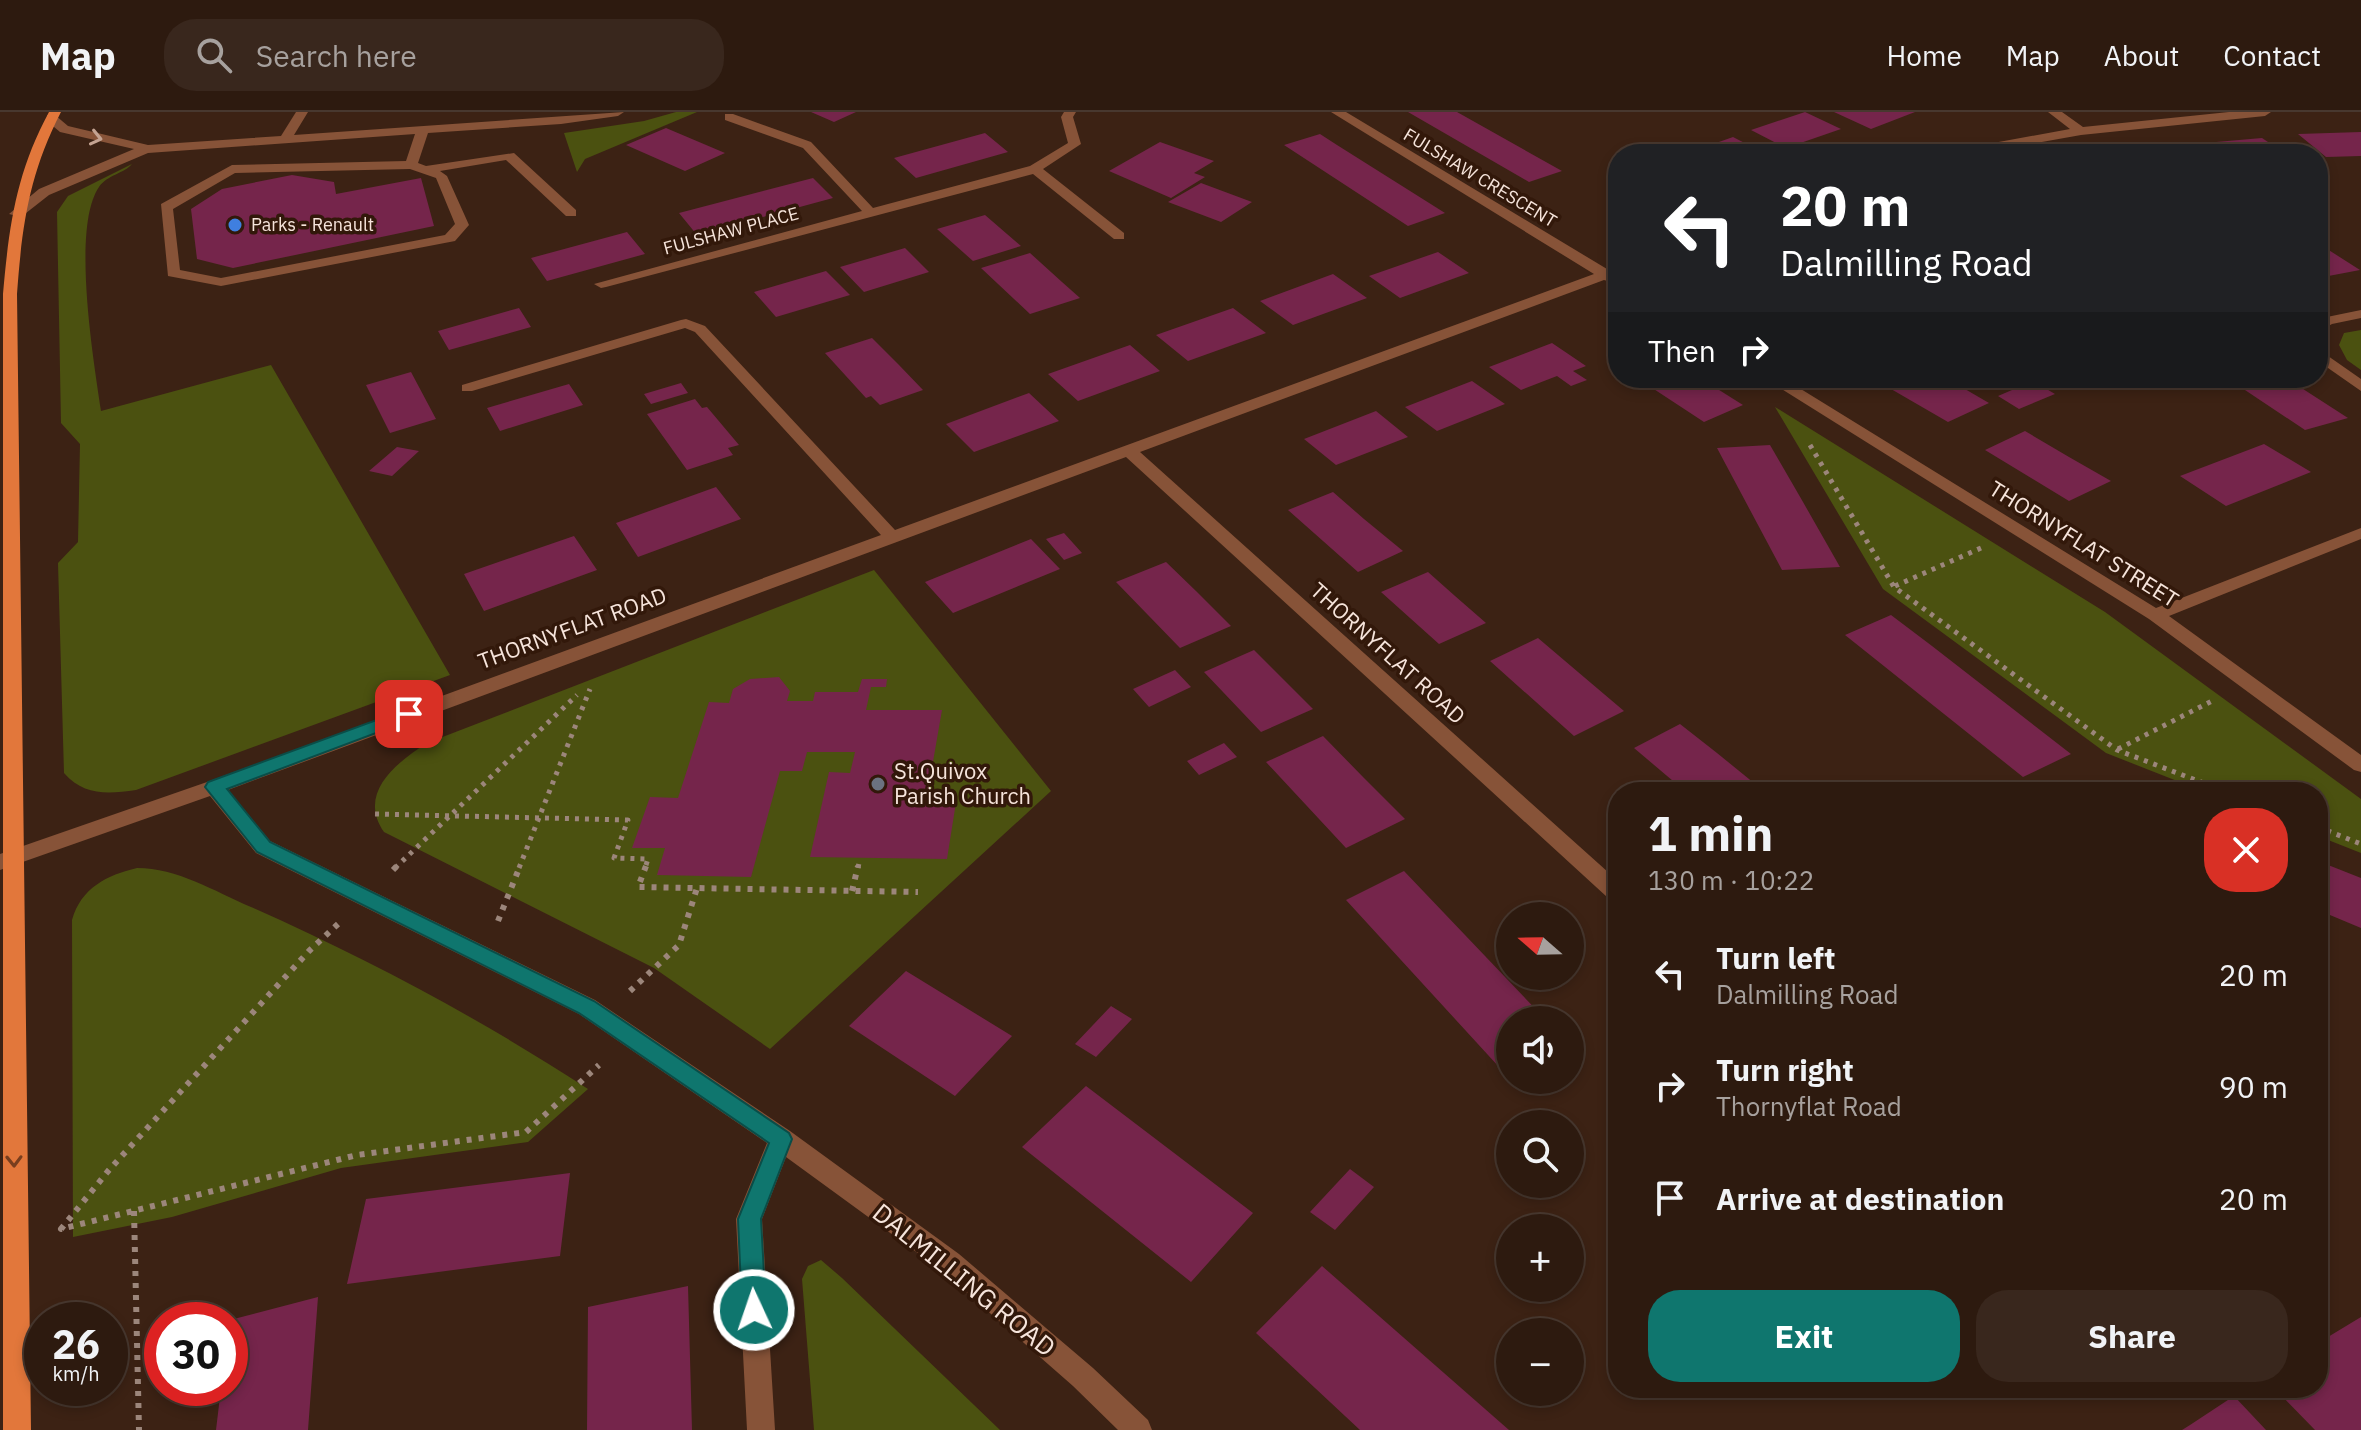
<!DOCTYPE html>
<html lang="en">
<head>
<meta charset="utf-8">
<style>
	body { margin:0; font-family:"IBM Plex Sans",sans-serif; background:#39271d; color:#f1f3f6; height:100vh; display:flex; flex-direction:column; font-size:30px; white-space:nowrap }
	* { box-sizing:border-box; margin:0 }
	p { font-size:26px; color:#a7a19e }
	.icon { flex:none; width:44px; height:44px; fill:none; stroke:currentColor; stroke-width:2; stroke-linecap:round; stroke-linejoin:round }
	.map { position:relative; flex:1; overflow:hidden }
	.sheet { position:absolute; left:1608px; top:670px; width:720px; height:616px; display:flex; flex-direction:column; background:#2d1a0f; border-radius:32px; box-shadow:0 4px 12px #0003,0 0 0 2px #48382f }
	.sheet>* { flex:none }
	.banner { position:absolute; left:1608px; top:32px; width:720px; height:244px; border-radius:32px; box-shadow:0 4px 12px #0003,0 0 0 2px #48382f; background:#202124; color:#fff; overflow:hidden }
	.needle { width:52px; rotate:290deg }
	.tools { position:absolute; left:1496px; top:790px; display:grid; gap:16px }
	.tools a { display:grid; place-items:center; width:88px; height:88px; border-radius:50%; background:#2d1a0f; box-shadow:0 4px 12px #0003,0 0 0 2px #48382f; font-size:40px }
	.speed { position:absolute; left:24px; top:1190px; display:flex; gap:16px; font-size:40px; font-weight:700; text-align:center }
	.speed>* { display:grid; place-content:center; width:104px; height:104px; border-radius:50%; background:#2d1a0f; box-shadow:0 4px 12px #0003,0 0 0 2px #48382f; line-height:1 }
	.speed small { font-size:20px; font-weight:400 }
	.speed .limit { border:12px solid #d22; background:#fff; color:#111 }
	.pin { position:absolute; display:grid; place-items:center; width:68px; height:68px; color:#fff; margin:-34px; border-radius:16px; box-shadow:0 4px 12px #0006 }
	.me { position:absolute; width:88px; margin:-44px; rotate:357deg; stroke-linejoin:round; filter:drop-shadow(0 0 6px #0008) }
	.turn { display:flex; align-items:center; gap:28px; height:168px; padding:0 40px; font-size:36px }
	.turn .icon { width:104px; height:104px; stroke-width:2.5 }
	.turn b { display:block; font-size:56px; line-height:68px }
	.then { display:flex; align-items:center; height:76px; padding:0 40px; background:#0003; gap:16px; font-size:30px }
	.round { display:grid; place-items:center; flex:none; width:84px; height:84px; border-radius:32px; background:#39271d }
	.summary { display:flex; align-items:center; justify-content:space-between; height:136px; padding:0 40px }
	h1 { font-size:48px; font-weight:800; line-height:60px }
	.button { display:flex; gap:16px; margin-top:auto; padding:16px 40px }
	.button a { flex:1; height:92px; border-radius:32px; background:#0f766e; color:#fff; font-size:32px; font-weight:800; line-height:92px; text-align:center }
	.button a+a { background:#39271d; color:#f1f3f6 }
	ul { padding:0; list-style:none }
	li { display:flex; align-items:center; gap:24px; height:112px; padding:0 40px }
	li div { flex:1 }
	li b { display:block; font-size:30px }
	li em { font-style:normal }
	header { display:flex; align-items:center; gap:48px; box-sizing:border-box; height:112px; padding:0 40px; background:#2d1a0f; border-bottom:2px solid #48382f }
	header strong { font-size:38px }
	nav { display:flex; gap:44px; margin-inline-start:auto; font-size:28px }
	.search { width:560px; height:72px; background:#39271d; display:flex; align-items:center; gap:20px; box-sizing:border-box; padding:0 28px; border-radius:32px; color:#a7a19e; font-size:30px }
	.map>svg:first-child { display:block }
</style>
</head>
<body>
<header>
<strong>Map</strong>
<div class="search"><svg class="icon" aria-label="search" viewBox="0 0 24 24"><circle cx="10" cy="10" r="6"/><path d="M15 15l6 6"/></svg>Search here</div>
<nav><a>Home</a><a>Map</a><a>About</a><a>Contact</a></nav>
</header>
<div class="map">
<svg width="2361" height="1318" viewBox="0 0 2361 1318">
	<rect width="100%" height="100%" fill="#3c2214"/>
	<path fill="#4b5110" d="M676,0H697L585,47L577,60L564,21L644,9Z
		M132,52C125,61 107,63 99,75C71,116 94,250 101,299L271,253L450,563L136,678C108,682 84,684 64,661L58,451L78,430L80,332L61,311L57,100L68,84Z
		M2361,218V258L2347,248L2339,233L2344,221Z
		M1775,295L2105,500L2361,687V741L2318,724V680H2205L2106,641L1883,477Z
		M874,458L1051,679L770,937L654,856L384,720C357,681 396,651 427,631Z
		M137,756C177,756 214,779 251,795C368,847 481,907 588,977L528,1030L341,1056L172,1105L73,1125L72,808C81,776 107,763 137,756Z
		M821,1148L842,1166L1000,1318H814L802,1167L808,1154Z"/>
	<path fill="#75254b" d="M811,0H856L834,10Z
		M1408,0H1457L1562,59L1529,70Z
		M1805,0L1841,17L1786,36L1751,18Z
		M1834,0H1915L1871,17Z
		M666,16L725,41L685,59L626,33Z
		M2361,20V44L2326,45L2298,22Z
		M985,21L1008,40L916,66L894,46Z
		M1320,22L1337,33L1445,101L1408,114L1284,33Z
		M1733,25L1766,42H1685Z
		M2262,26L2286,42H2206L2193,32Z
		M1160,30L1214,49L1194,61L1205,65L1171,86L1109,59Z
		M292,63L334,70L336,82L421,66L434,114L233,156L197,147L191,97L222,77Z
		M813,66L833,86L697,123L679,101Z
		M1201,71L1252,90L1221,110L1168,90Z
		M985,103L1021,134L973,149L937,117Z
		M627,120L645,142L547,169L531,146Z
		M2324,135L2360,158L2318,166V136Z
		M905,136L929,160L864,180L840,155Z
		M1438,140L1469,161L1400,186L1369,164Z
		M1030,141L1062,170L1080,186L1030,202L981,156Z
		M826,159L850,183L776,205L754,180Z
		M1333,162L1367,186L1293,213L1260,189Z
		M519,196L531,215L449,238L438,219Z
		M1233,196L1266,221L1188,249L1156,223Z
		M872,226L899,253L923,278L880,293L871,284L866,286L825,241Z
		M1552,231L1586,254L1573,259L1587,268L1571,274L1557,264L1521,278L1489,255Z
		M1130,233L1160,259L1078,289L1048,262Z
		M411,260L436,307L390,321L366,273Z
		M1637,266H1700L1743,293L1704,310Z
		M1872,266H1946L1989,291L1948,310Z
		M2227,266H2286L2348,306L2305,318Z
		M1472,269L1505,292L1437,319L1405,295Z
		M2033,269L2055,282L2019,297L1998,284Z
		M681,271L688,281L651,292L644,282Z
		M569,272L583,293L500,319L487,296Z
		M1029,281L1059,309L974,340L946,312Z
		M695,287L702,296L707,295L739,333L728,336L733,343L687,358L647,302Z
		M1376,299L1408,325L1336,353L1304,327Z
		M2025,319L2069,345L2111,369L2069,389L1985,338Z
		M2264,332L2311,360L2226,394L2180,364Z
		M1770,333L1803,390L1840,455L1782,458L1717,336Z
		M397,335L419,339L392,364L369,359Z
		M716,375L741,407L638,445L616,411Z
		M1333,380L1364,407L1403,439L1358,460L1288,398Z
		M1064,421L1082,441L1064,448L1046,427Z
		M574,424L597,458L484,499L464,462Z
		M1031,427L1060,457L953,501L925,470Z
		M1166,450L1196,479L1231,514L1180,536L1116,470Z
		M1428,460L1455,484L1486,511L1439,532L1381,480Z
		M1891,503L1932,534L2071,642L2023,665L1845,523Z
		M1538,526L1578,560L1624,599L1574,624L1490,549Z
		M1254,538L1313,597L1261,620L1204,560Z
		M1175,558L1191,575L1149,595L1133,577Z
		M779,565L790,579L787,589H813L815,580H858L862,567H887L886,575H871L866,598H942L927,684H957L947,747L810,745L829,660L850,661L855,640H807L802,659H780L751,765L657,763L665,736H632L650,685L678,686L709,590L729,591L733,577L750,567Z
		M1680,612L1717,641L1765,680H1686L1634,636Z
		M1323,624L1364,666L1405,707L1346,736L1266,650Z
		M1224,631L1237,645L1199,663L1187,649Z
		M2318,749L2361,766V816L2318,798Z
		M1404,759L1546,908H1510V967L1346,788Z
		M906,859L1012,924L955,984L849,914Z
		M1111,894L1132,907L1096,945L1075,932Z
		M1511,968H1538L1520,979Z
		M1086,974L1253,1101L1191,1170L1022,1035Z
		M1350,1057L1374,1075L1335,1118L1310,1100Z
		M570,1061L560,1144L347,1172L366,1087Z
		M1322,1154L1363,1190L1509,1318H1360L1256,1221Z
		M688,1174L692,1318H587L588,1195Z
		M318,1185L308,1318H216L221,1276H230V1208Z
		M2361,1205V1318H2315L2274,1276H2318V1231Z
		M2234,1284L2266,1318H2182L2190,1313Z"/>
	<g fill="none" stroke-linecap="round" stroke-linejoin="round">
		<path stroke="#9c867b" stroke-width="5" stroke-dasharray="4 6" stroke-linecap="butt" d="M1810,333L1894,475L2117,638L2227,680
			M1895,474L1981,436
			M2118,637L2212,589
			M375,702L628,708L614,746L648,747L645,756
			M2318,715L2361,732
			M395,756L577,583
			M519,756L590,577
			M858,756L859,751"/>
		<path stroke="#9c867b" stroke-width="6" stroke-dasharray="5 7" stroke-linecap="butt" d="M646,754L638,775L918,780
			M393,758L397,754
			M852,779L858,754
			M498,809L520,754
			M338,812L309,839L109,1058L61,1117L357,1043L526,1020L599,953
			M630,879L679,833L697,776
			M134,1099L139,1318"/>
		<path fill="#875338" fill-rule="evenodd" d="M296,0H308L294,23L624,0L618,4L561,12L428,21L418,51L426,54L514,41L576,98V104H566L506,48L440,59L447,64L469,113L455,129L221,174L168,164L161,92L232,53L406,49L415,22L148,41L49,83L21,105L9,102L39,77L134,37L60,20L47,9V3H55L68,14L148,33L281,24ZM410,57L436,66L455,112L445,123L221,166L180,158L173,97L235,61Z
			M1064,0H1076L1073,5L1081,32L1043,57L1124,121V127H1114L1033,62L606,175L601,176L594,172L862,99L803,36L725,8V2H733L811,30L873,96L1030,54L1068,31L1061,5Z
			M1331,0H1346L1607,157L1618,154V166L1611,170L1604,168L1140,340L1618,769V786L1607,785L1126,345L228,678L270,729L595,888L790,1019L959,1142L1093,1256L1148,1308L1152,1318H1118L1073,1274L941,1158L786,1045L762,1107L775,1318H747L736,1107L767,1031L579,902L256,741L210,684L0,758V742L207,670L881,423L695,220L685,216L472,279H462V273L681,208L686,207L705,214L895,418L1594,162Z
			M2048,0H2062L2083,15L2229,0H2271L2265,4L2081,23L1976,42H1949L1955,38L2070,17Z
			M2361,198V206L2332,212L2318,220V209L2322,206Z
			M2318,237L2361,267V279L2318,249Z
			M1764,266H1783L2156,496L2361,416V427L2169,504L2361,643V660L2354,658L2149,507Z"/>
		<path fill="#e2773b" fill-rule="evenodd" d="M49,0H61C29,62 22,114 17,182L31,1318H3V182C9,114 16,61 49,0Z"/>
	</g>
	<defs><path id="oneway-chevron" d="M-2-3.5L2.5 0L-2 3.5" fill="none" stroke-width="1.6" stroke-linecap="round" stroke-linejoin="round" transform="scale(2)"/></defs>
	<use stroke="#c4a392" href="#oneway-chevron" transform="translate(96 26) rotate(13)"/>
	<use stroke="#783e1e" href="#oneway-chevron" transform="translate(14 1049) rotate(89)"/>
	<path fill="#0f766e" stroke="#0a4d48" stroke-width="2" d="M409,596L418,602L416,606L227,677L270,730L594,889L789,1021L792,1027L761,1107L766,1198L763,1206L754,1209L746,1206L742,1198L738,1107L769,1031L579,901L257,740L205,675L208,670Z"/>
	<circle fill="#3f7fe0" stroke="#32180a" stroke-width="3" cx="235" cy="113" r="8"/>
	<circle fill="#6b7280" stroke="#32180a" stroke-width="3" cx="878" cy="672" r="8"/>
	<g text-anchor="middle" stroke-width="7" stroke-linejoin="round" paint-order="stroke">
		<g font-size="18" fill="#f6e4db" stroke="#32180a">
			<text transform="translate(1480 66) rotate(31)" y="6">FULSHAW CRESCENT</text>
			<text transform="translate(731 119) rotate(-15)" y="6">FULSHAW PLACE</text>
		</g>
		<g font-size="18" fill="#f6e4db" stroke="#32180a" text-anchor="start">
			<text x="251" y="119">Parks - Renault</text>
		</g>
		<g font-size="22" fill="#f6e4db" stroke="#32180a">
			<text transform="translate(2084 432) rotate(32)" y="8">THORNYFLAT STREET</text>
			<text transform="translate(572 516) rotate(-20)" y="8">THORNYFLAT ROAD</text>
			<text transform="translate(1388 541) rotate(42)" y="8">THORNYFLAT ROAD</text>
		</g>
		<g font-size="22" fill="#f6e4db" stroke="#32180a" text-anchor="start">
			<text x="894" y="667">St.Quivox<tspan x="894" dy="25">Parish Church</tspan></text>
		</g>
		<g font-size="26" fill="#f6e4db" stroke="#32180a">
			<text transform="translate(964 1168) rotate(39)" y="9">DALMILLING ROAD</text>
		</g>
	</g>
</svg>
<div class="tools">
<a><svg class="needle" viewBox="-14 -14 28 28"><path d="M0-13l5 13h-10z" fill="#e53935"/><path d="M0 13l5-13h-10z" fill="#a7a19e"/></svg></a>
<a><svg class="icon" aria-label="sound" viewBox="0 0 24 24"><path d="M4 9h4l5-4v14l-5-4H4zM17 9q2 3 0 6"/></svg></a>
<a><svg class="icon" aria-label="search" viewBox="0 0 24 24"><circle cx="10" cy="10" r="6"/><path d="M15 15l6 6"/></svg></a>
<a>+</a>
<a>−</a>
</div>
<div class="speed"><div>26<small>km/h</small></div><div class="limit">30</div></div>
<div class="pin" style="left:409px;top:602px;background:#d93025"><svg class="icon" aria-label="arrive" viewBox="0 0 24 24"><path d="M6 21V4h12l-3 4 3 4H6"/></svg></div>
<svg class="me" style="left:754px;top:1198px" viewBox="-20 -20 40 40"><circle r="17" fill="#0f766e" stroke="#fff" stroke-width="3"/><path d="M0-11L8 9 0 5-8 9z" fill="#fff"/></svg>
<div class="banner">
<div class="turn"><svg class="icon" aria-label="left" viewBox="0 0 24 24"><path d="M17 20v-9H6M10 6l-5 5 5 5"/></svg><div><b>20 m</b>Dalmilling Road</div></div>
<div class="then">Then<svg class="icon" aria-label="right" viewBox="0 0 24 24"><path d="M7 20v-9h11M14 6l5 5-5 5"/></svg></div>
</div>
<section class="sheet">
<div class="summary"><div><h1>1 min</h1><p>130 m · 10:22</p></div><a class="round" style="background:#d93025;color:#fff"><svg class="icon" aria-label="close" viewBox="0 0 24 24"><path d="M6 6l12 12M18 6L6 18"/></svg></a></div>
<ul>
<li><svg class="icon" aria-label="left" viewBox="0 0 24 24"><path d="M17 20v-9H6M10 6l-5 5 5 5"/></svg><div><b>Turn left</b><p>Dalmilling Road</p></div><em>20 m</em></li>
<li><svg class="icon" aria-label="right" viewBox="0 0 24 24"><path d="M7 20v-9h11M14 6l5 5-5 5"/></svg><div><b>Turn right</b><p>Thornyflat Road</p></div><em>90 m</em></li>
<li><svg class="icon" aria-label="arrive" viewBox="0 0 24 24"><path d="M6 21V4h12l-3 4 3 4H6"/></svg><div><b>Arrive at destination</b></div><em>20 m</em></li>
</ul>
<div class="button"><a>Exit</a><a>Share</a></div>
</section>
</div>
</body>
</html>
